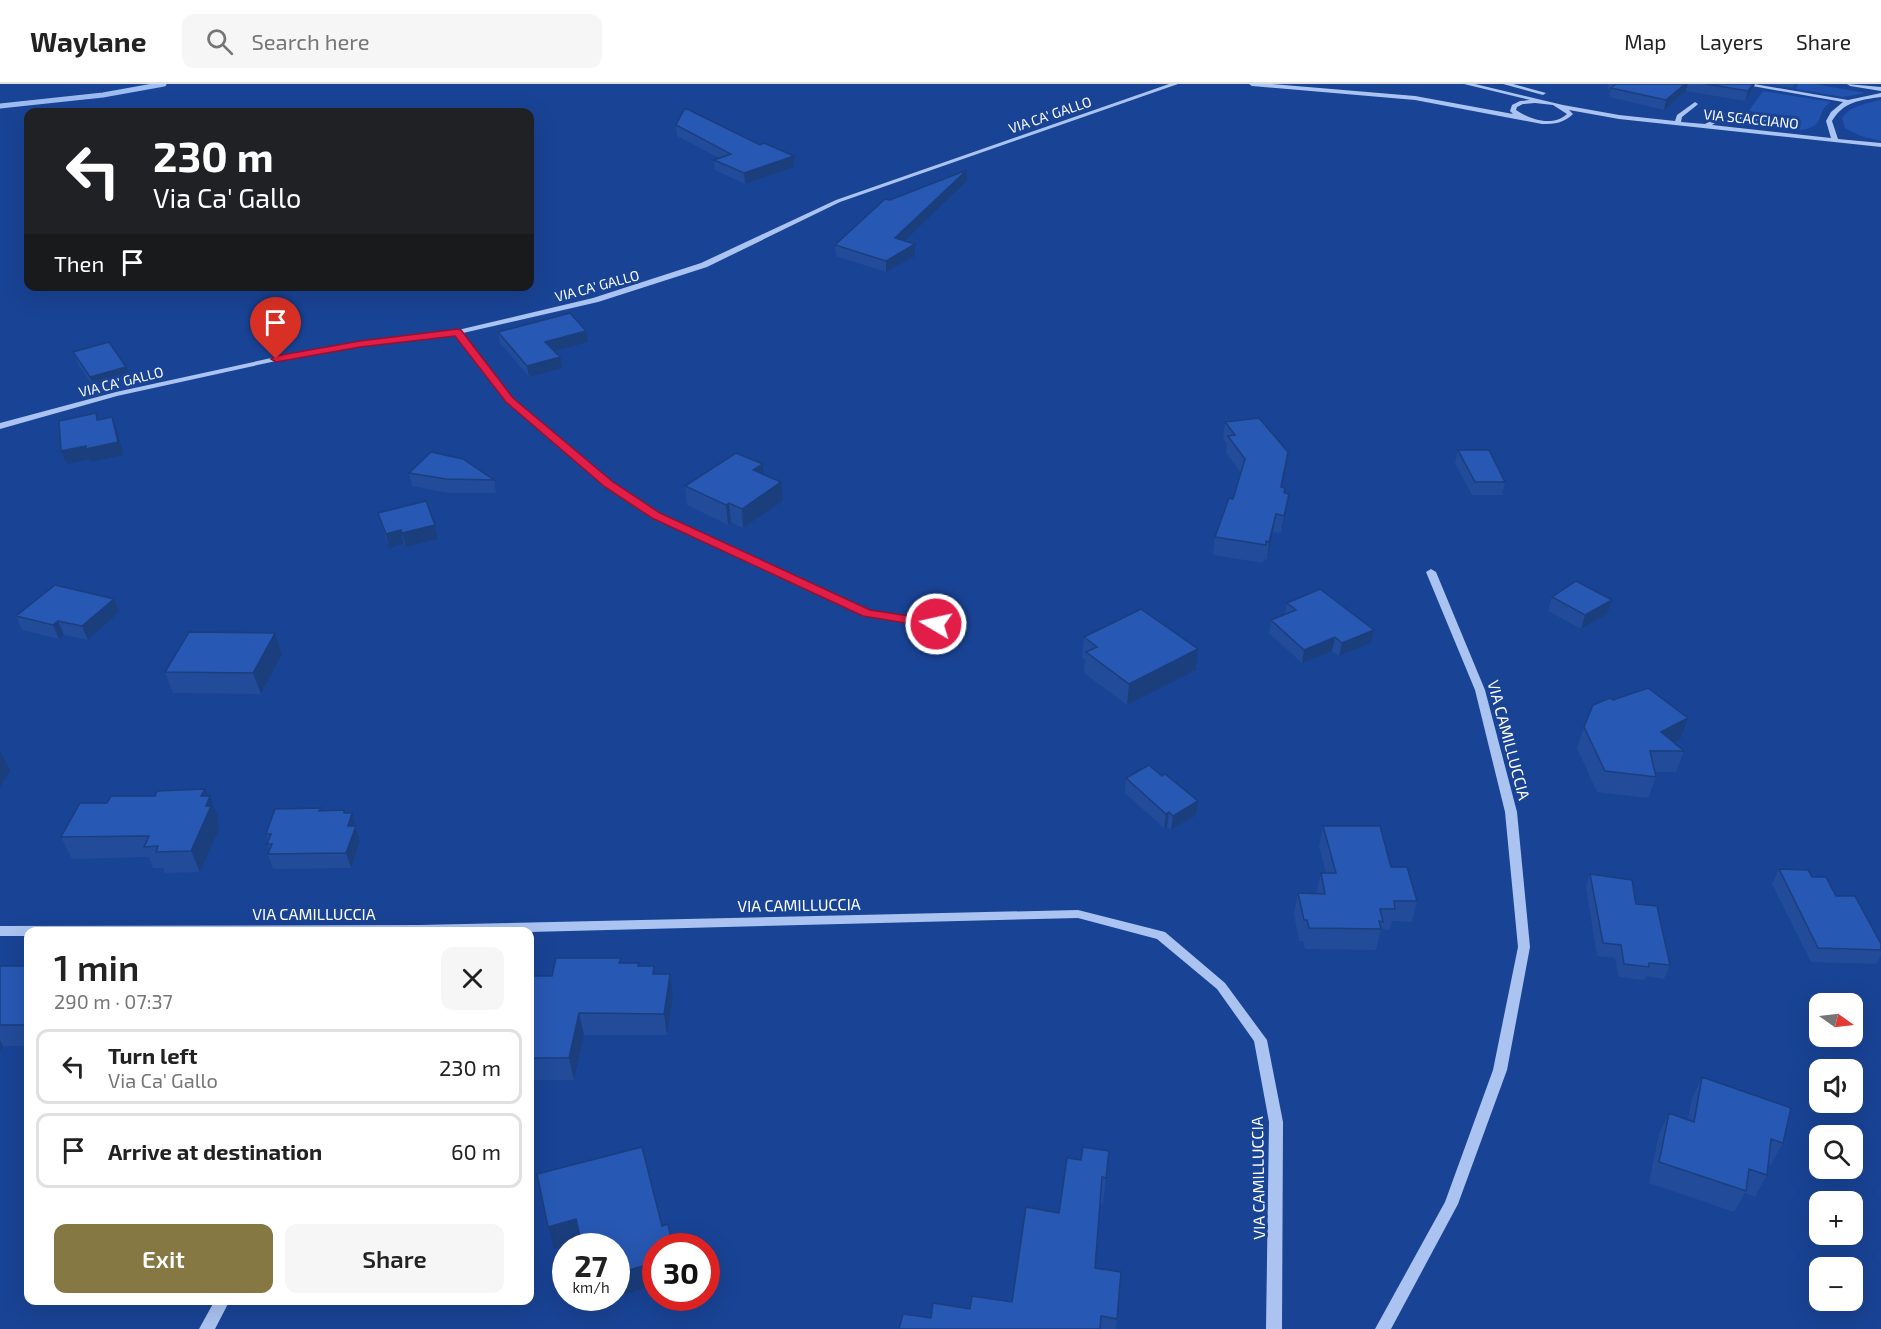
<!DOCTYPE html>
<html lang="en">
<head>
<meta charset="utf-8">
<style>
	body { margin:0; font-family:"Exo 2",sans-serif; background:#f6f6f6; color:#222; height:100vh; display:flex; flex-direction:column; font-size:22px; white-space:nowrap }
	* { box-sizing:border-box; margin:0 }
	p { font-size:20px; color:#767676 }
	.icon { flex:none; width:33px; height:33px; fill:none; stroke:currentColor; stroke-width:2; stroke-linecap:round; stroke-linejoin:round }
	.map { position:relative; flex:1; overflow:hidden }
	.side { position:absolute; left:24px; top:843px; width:510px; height:378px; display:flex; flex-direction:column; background:#fff; border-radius:12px; box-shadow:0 6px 24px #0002 }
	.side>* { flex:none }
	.guide { position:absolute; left:24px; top:24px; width:510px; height:183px; border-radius:12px; box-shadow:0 6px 24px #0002; background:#202124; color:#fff; overflow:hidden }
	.needle { width:39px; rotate:104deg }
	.controls { position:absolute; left:1809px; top:909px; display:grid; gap:12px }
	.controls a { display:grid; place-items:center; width:54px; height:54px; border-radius:12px; background:#fff; box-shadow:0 6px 24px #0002; font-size:30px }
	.speed { position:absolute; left:552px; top:1149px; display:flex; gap:12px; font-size:30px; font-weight:700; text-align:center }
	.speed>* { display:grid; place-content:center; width:78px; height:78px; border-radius:50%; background:#fff; box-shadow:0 6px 24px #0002; line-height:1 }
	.speed small { font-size:15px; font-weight:400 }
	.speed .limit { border:9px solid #d22; background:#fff; color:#111 }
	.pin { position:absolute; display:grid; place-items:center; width:51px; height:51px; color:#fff; margin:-62px -26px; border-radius:50% 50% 50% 0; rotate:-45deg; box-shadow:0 0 6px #0007 }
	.pin .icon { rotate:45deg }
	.me { position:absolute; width:66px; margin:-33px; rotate:279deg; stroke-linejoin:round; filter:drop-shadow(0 0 4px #0008) }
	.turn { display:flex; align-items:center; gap:21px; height:126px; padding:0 30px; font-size:27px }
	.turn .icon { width:78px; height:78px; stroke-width:2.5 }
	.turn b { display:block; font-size:42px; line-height:51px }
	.then { display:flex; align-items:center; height:57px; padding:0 30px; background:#0003; gap:12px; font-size:22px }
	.round { display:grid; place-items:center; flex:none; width:63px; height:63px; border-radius:12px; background:#f6f6f6 }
	.head { display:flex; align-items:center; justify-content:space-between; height:102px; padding:0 30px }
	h1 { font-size:36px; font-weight:600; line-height:45px }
	.button { display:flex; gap:12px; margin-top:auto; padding:12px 30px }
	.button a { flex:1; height:69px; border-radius:12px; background:#857842; color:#fff; font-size:24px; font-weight:600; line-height:69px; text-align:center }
	.button a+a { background:#f6f6f6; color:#222 }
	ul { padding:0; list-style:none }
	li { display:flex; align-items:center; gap:18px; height:75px; margin:0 12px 9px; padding:0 18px; border:3px solid #e0e0e0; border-radius:12px }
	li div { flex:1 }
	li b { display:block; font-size:22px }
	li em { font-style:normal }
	header { display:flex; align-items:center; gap:36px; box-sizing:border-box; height:84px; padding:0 30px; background:#fff; border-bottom:2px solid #e0e0e0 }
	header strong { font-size:28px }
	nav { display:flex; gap:33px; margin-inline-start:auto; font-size:21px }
	.search { width:420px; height:54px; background:#f6f6f6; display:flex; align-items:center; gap:15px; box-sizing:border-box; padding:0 21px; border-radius:12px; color:#767676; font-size:22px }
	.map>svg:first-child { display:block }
</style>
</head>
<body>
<header>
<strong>Waylane</strong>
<div class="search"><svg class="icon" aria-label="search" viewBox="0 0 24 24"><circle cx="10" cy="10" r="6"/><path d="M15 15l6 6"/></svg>Search here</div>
<nav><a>Map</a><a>Layers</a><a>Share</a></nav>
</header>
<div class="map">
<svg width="1881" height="1245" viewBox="0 0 1881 1245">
	<rect width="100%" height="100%" fill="#194395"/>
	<path fill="#2153ae" d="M1798,0H1814L1866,9L1843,13L1796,5Z
		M1763,7L1831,18C1821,24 1823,29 1818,38C1811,48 1791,47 1780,46L1790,33L1749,27Z
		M1881,16V57L1861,52L1845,44L1842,34C1850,22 1867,19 1881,16Z"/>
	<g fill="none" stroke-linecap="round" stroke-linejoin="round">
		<path stroke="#9dbcf2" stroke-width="5" d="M0,22L103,11L164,0"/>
		<path fill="#aac3f0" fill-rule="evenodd" d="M1169,0H1178L840,118L707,183L598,218L463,249L513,314L612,398L659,430L869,527L936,537L941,540L939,542L936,543L864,532L653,434L606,402L507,318L456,251L360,262L276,277L117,312L0,345V339L116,308L276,273L360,258L458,246L593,214L701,179L836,116Z
			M1249,0H1272L1415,12L1513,30L1510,27L1512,21L1520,17L1530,16L1464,0H1475L1563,21L1619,31L1675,37L1677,31L1695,18L1698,20L1697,21L1682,33L1681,38L1705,40L1724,29L1771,37L1768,39L1725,33L1712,41L1831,54L1826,37L1831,28L1843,18L1741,0H1754L1848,16L1881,9V13C1860,16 1843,18 1832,37L1838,55L1881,59V63L1619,35L1569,26L1573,30C1564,39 1555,40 1542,40L1415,16L1252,2ZM1535,19L1553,21L1567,30C1553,43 1530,36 1516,26L1517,23L1523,20Z
			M1503,0H1513L1546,9L1543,11Z
			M1847,0L1881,3V7L1850,2Z
			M1431,485L1436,488L1485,606L1517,728L1530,863L1507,986L1458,1120L1391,1245H1375L1445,1118L1493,986L1518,863L1505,728L1475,606L1426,488Z
			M1078,826L1165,848L1225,899L1267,956L1283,1038L1282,1245H1266L1269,1038L1254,957L1217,905L1157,855L1078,834L530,848H28V852H0V842L419,841Z
			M215,1216H230L215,1245H199Z"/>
	</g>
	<path fill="#224c9a" d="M1608,0H1755L1753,4L1745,17L1686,7L1664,26L1609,13L1611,6L1607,5Z
		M1767,0H1795L1792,4Z
		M676,41L760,61L794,72V83L745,100L715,86L714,76L719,74L677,52Z
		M967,97L904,157L915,160V172L886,188L836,172L835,161L890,116Z
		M586,247L588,258L554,267L562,284L529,293L500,259L498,248Z
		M73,268L131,295L95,305L78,280Z
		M1225,338L1288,368L1282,403L1285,409L1289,410L1281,449L1273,448L1267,476L1264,475L1263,479L1213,471L1215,453L1233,415L1241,389L1226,369L1227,360L1223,355Z
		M1458,366L1505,398L1502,411H1472L1455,379Z
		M409,389L494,396L496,409H449L412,402Z
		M763,391L783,417L743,444L731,438L728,441L687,421L685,402Z
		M378,429L438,455L406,463L404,460L389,464L382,442Z
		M1552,513L1612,516L1607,530L1581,545L1548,527Z
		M1287,519L1374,546L1371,559L1339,572L1332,567L1302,579L1269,549L1271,536L1285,530Z
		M119,528L88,556L64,551L59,555L22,546L16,532Z
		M275,549L282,570L261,610L173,609L165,588Z
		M1084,553L1198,565L1196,586L1127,621L1084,589L1085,576L1082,574Z
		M1584,643L1680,655L1674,658L1684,667L1676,688H1655L1656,693L1648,714L1597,708L1577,664Z
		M1126,694L1196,731L1171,746L1167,743L1164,744L1125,709Z
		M207,712L218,734L217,736L220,743L200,788L165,789L163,784H153L149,773L72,775L61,753L107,719Z
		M321,724L322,727L344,726L345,729L357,743V745L360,757L351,784L273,785L268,770L270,766L267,760L268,757L266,750Z
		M1323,742L1391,783L1417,817L1412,838L1392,837L1390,846L1381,845L1376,866L1305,865L1303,857H1299L1294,830L1298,809L1316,810L1321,789H1326L1319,762Z
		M1779,785L1812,793L1836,812L1881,860V871L1876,880L1811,878L1772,800Z
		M1590,790L1636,820L1670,881L1664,895L1646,892L1644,896L1619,893L1615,874L1597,872L1586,803Z
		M621,879H639V882L655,890H670L673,912L667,951H584L574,996H534L530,977V894L552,892Z
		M0,882H28V962H3L0,967Z
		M1702,993L1783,1059L1771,1081L1768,1080L1767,1091L1755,1113L1745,1109L1734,1128L1649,1099L1659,1050L1669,1029L1688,1035L1692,1014Z
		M1109,1067L1103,1120L1100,1119L1095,1184L1117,1235L1116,1245H899L931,1234L1012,1218L1059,1129L1081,1076Z"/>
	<path fill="#1b3e7d" d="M1685,0H1688L1686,7L1664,26L1666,16Z
		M1753,0H1755L1753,4L1745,17L1748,7Z
		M794,72V83L745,100L744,89Z
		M967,86V97L896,165L895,154Z
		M915,160V172L886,188V177Z
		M586,247L588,258L547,269L545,258Z
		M560,273L562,284L529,293L527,282Z
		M126,283L131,295L95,305L90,293Z
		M112,333L117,345L123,371L91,378L90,375L67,380L61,367Z
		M1288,368L1286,385L1278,421L1281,403Z
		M763,380L764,399L753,386Z
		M781,398L783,417L743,444L742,425Z
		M1289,410L1286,428L1281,449L1284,432Z
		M729,419L731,438L728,441L726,421Z
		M1276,430L1273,448L1267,476L1269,458Z
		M435,441L438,455L406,463L402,449Z
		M401,446L404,460L389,464L386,450Z
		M114,515L119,528L88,556L82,542Z
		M1612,516L1607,530L1581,545L1585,531Z
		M58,537L64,551L59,555L53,541Z
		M1374,546L1371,559L1339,572L1342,559Z
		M275,549L282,570L261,610L253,589Z
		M1335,553L1332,567L1302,579L1304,566Z
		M1198,565L1196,586L1127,621L1129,600Z
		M1688,634L1680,655L1658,667L1661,648Z
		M0,666L10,687L0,703Z
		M205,705L209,715L210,712L218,734L217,736L220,743L200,788L191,767L201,712Z
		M1198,717L1196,731L1171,746L1173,732Z
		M344,726L349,740L352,729L360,757L351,784L346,769L344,729Z
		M1169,728L1167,743L1164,744L1166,730Z
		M670,890L673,912L667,951L664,930Z
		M579,929L584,951L574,996L569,974Z
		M0,956L3,962L0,967Z
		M576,1135L581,1156L554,1165L548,1143Z
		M656,1178V1201L616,1213V1190Z
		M593,1214H615L595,1220Z"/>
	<path fill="#2758b3" stroke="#1b3e7d" stroke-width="1.5" d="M1616,0H1685L1666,16L1611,4Z
		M1706,0H1753L1748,7Z
		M685,24L760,61L764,59L794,72L744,89L714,76L731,70L676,41Z
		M967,86L895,154L915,160L886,177L835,161L885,115L890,116Z
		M570,229L586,247L545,258L560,273L527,282L498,248Z
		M109,258L126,283L90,293L73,268Z
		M96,329L97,336L112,333L118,358L86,365V362L61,367L59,337Z
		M1259,334L1288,368L1281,403L1285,404L1284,409L1289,410L1284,432L1276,430L1269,458L1266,457V461L1215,453L1229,414L1233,415L1245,375L1228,352L1235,351L1225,338Z
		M1458,366H1489L1505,398H1475Z
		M431,368L463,375L494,396L446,395L409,389Z
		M736,369L763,380L753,386L781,398L742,425L729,419L726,421L685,402Z
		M426,417L435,441L402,449L401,446L386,450L378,429Z
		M1576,497L1612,516L1585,531L1552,513Z
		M55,501L114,515L82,542L58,537L53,541L16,532Z
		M1320,505L1374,546L1342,559L1335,553L1304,566L1271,536L1296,526L1287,519Z
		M1141,525L1198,565L1129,600L1086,568L1097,563L1084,553Z
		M189,548L275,549L253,589L165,588Z
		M1648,604L1688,634L1661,648L1684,667H1650L1656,693L1605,687L1584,643L1593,621L1610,614L1613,616Z
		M1149,681L1162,692L1165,690L1198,717L1173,732L1169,728L1166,730L1126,694Z
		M205,705L201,712H210L206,722H211L191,767L156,768L158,762L144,763L149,752L61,753L80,719H107L111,712H155L157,707Z
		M321,724L319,727L344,726V729H352L348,742H356L346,769L268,770L272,760H267L271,750H266L275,725Z
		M1323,742H1380L1391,783H1407L1417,817H1394L1395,825H1380L1383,838L1379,837L1381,845L1309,844L1307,836H1304L1298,809L1325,810L1321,789H1336Z
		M1779,785L1808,786L1812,793H1826L1836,812H1855L1881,860V866L1818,864Z
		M1590,790L1632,796L1636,820L1657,822L1670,881L1649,879V883L1624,880L1621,861L1603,859Z
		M556,874H621L619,879H639L638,882H654L653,890H670L664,930L579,929L569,974H530L533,955H530V892H552Z
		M0,882H28V941H0Z
		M1702,993L1791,1024L1783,1059L1771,1055L1767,1091L1749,1085L1746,1107L1659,1078L1669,1029L1694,1038Z
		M642,1063L662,1142L668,1140L673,1162H656V1178L616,1190V1162H582L576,1135L548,1143L537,1090Z
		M1083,1063L1109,1067L1106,1094L1102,1093L1095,1184L1121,1188L1117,1235L1101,1232L1100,1245H899L903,1230L931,1234L933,1219L970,1225L972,1212L1012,1218L1026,1123L1059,1129L1067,1074L1081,1076Z"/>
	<path fill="#e11d48" stroke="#92132f" stroke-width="1.5" d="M458,245L461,246L513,314L613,398L660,429L870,526L936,536L943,540L936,544L863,532L652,434L605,403L506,318L455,252L360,263L276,278L271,275L276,272L360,257Z"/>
	<g text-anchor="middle" stroke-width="6" stroke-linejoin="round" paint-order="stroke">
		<g font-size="14" fill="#fff" stroke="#194395">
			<text transform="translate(1050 31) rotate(-19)" y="5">VIA CA' GALLO</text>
			<text transform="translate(1751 35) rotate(6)" y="5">VIA SCACCIANO</text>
			<text transform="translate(597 202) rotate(-15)" y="5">VIA CA' GALLO</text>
			<text transform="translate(121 298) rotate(-14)" y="5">VIA CA' GALLO</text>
		</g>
		<g font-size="16" fill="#fff" stroke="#194395">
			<text transform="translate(1509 656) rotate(75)" y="6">VIA CAMILLUCCIA</text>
			<text transform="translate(799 821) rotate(-1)" y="6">VIA CAMILLUCCIA</text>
			<text x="314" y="836">VIA CAMILLUCCIA</text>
			<text transform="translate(1258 1094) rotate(-91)" y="6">VIA CAMILLUCCIA</text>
		</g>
	</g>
</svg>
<div class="controls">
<a><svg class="needle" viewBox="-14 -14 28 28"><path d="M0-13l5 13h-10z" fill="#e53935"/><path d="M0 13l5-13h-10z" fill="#767676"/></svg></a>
<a><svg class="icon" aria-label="sound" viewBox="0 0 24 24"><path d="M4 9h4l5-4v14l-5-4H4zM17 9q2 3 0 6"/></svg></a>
<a><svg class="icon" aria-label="search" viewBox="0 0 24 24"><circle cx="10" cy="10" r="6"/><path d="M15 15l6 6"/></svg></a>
<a>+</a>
<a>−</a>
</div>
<div class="speed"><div>27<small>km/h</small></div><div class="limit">30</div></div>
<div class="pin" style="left:276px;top:275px;background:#d93025"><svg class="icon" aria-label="arrive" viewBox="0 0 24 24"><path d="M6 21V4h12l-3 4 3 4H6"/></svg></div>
<svg class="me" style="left:936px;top:540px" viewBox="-20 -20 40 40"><circle r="17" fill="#e11d48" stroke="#fff" stroke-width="3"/><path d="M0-11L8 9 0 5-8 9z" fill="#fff"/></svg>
<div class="guide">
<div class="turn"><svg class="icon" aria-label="left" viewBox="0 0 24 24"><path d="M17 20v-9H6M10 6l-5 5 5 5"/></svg><div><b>230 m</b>Via Ca' Gallo</div></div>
<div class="then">Then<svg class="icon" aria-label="arrive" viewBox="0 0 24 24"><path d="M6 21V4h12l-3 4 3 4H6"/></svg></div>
</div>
<section class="side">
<div class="head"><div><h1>1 min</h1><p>290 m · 07:37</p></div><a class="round"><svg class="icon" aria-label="close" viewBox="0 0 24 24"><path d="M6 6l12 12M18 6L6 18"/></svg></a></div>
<ul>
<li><svg class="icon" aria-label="left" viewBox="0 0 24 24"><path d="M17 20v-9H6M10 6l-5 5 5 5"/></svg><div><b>Turn left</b><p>Via Ca' Gallo</p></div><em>230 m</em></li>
<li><svg class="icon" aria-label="arrive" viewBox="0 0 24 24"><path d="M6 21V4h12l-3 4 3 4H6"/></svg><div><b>Arrive at destination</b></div><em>60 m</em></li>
</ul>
<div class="button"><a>Exit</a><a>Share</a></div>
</section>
</div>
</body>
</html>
